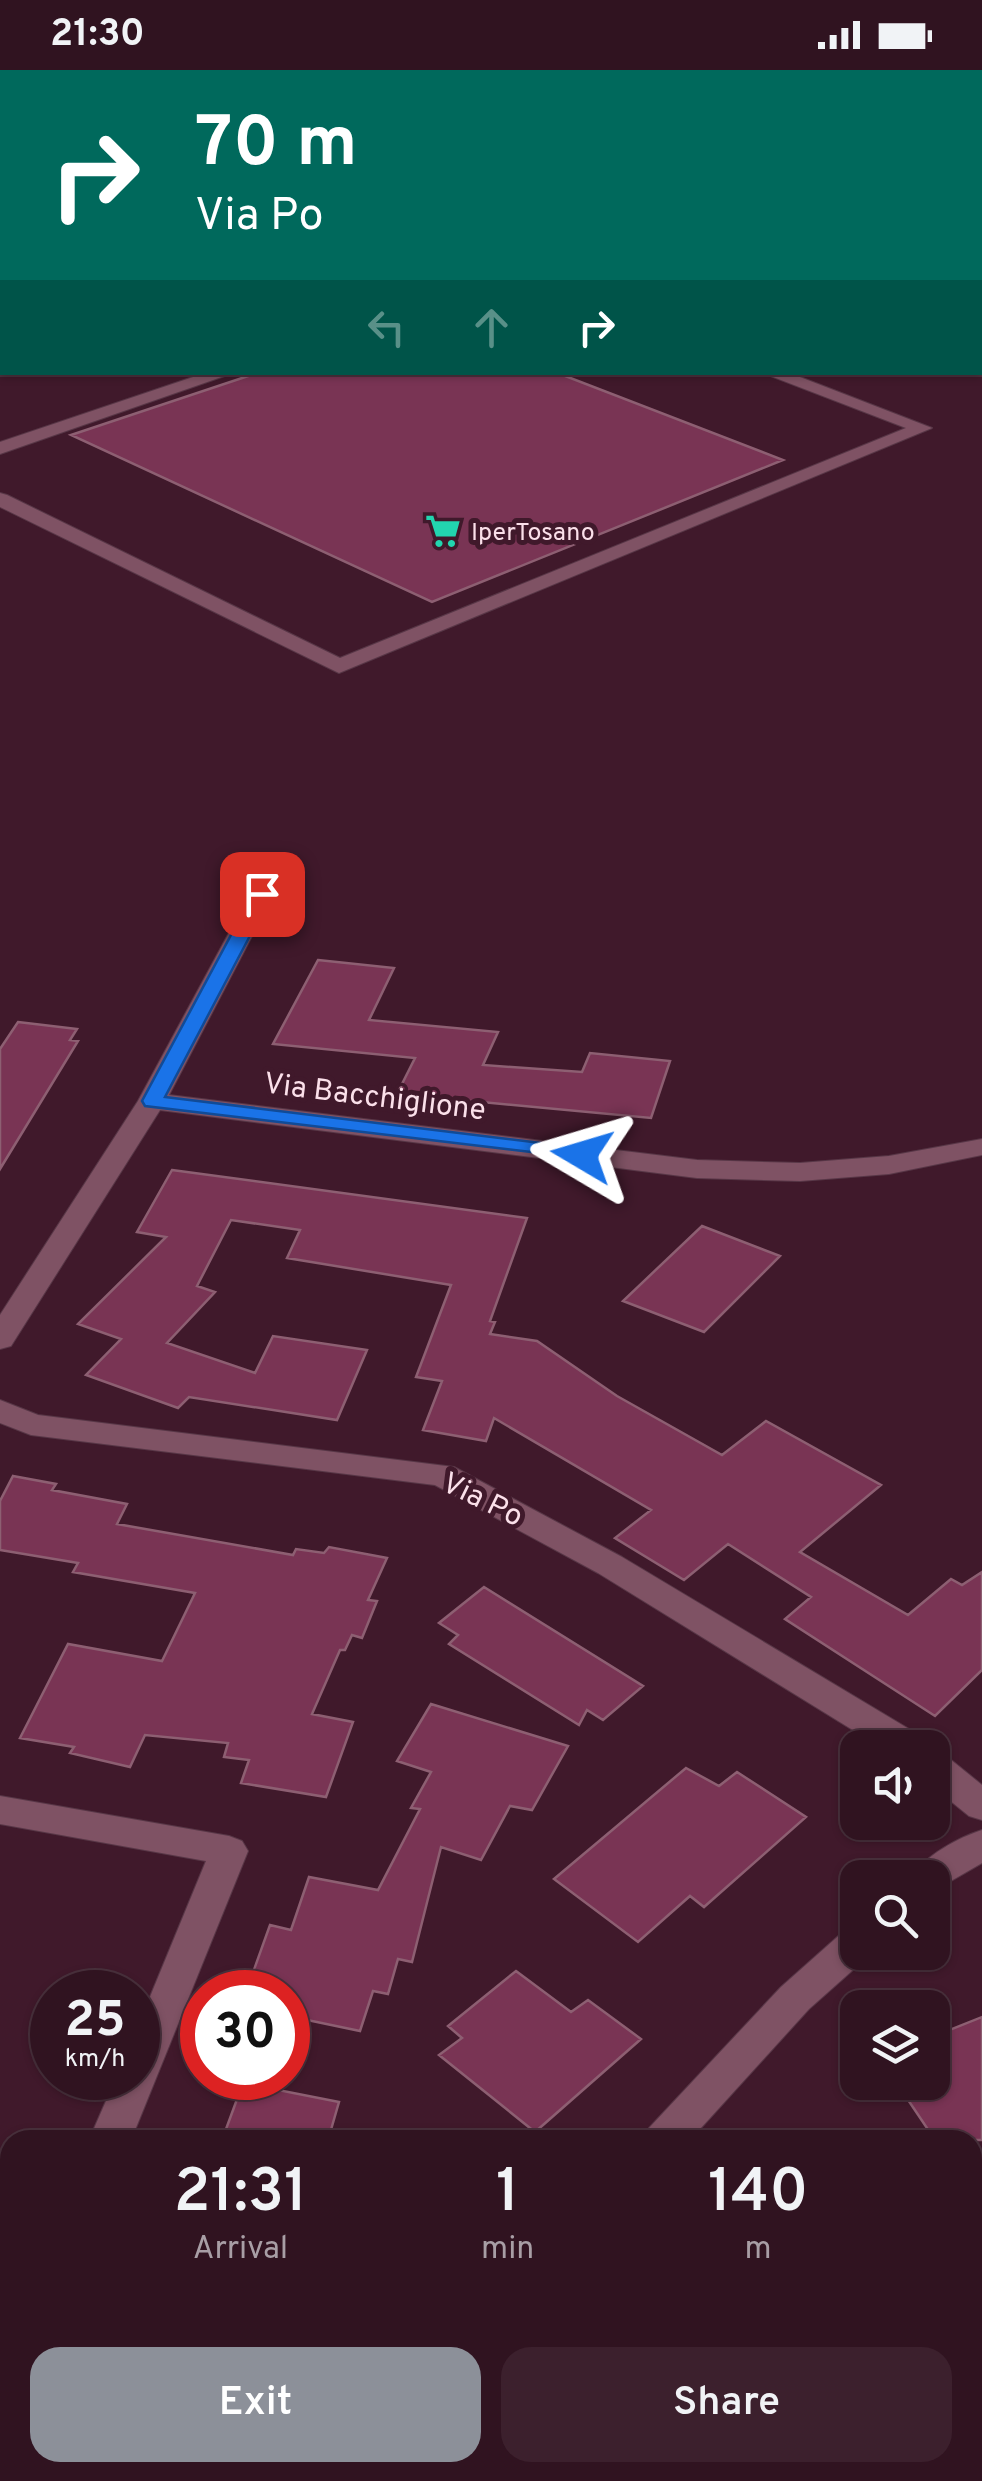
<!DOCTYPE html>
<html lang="en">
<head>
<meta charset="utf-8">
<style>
	body { margin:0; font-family:Overpass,sans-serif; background:#3c202d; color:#f1f3f6; height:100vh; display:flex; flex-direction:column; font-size:38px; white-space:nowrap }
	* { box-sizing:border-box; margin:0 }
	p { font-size:32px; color:#a89ea5 }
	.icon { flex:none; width:55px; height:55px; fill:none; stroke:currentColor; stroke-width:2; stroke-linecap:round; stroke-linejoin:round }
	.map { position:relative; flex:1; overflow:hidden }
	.panel { position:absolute; left:0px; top:2060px; width:982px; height:352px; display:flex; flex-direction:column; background:#301320; border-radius:30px 30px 0 0; box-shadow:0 2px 8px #0004,0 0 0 2px #4b323e }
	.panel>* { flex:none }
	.guide { position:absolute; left:0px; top:0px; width:982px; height:305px; box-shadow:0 2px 8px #0004,0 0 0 2px #4b323e; background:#00695c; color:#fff; overflow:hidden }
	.controls { position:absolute; left:840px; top:1660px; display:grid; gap:20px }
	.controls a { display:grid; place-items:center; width:110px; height:110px; border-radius:20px; background:#301320; box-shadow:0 2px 8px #0004,0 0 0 2px #4b323e; font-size:50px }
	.speed { position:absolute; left:30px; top:1900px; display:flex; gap:20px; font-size:50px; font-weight:700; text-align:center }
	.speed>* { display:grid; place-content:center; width:130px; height:130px; border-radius:50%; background:#301320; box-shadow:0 2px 8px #0004,0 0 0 2px #4b323e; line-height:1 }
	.speed small { font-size:25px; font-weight:400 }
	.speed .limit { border:15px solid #d22; background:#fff; color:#111 }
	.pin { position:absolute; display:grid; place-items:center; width:85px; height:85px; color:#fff; margin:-42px; border-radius:20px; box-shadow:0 5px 15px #0006 }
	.me { position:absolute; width:110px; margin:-55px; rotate:277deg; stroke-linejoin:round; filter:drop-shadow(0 0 8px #0008) }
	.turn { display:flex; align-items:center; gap:35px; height:210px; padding:0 30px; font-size:45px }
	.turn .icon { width:130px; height:130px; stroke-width:2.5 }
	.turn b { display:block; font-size:70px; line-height:85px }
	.lanes { display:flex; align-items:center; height:95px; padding:0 30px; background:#0003; justify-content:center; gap:50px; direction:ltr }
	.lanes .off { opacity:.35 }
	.eta { display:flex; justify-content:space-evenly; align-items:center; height:170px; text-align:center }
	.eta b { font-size:60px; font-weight:600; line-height:70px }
	.primary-button { display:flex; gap:20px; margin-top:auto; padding:20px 30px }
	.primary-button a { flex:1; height:115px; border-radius:30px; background:#8c9099; color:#fff; font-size:40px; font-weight:600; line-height:115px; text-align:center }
	.primary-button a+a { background:#3c202d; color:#f1f3f6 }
	.status { display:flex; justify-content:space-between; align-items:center; height:70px; padding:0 50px; background:#301320; direction:ltr }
	.status svg { height:28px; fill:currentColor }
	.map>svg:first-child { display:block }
</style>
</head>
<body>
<div class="status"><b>21:30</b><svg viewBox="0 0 49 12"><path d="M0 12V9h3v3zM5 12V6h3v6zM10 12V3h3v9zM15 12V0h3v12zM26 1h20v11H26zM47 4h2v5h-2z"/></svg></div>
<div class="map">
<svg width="982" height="2411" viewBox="0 0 982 2411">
	<rect width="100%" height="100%" fill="#40192b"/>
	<path fill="#793454" stroke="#8d5f72" stroke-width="2.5" d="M260,302H555L783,390L432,532L71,365Z
		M318,890L394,898L369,950L498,962L483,995L582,1002L590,983L670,991L651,1048L397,1024L415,988L273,974Z
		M18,952L77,959L70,970L78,971L0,1099V979Z
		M172,1100L527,1148L490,1251L495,1252L490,1264L537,1271L617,1326L722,1385L766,1351L881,1415L800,1482L908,1545L951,1509L962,1515L982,1502V1600L935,1646L785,1549L811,1527L728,1474L684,1510L615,1468L651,1440L494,1348L486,1371L423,1360L442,1311L416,1307L451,1215L287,1188L300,1160L231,1150L197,1216L215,1222L167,1273L255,1303L273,1266L367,1280L337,1350L189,1327L178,1338L86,1305L121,1269L78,1254L166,1167L137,1162Z
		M702,1156L780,1186L704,1262L623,1231Z
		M13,1406L56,1414L52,1420L127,1434L117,1454L293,1485L296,1479L324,1483L329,1477L387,1488L368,1530L377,1531L362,1568L352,1565L345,1580H340L312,1644L353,1652L326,1727L241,1713L249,1690L224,1687L228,1673L145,1665L130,1697L70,1683L74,1677L20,1668L68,1574L162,1591L195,1523L73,1502L78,1493L0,1480V1431Z
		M484,1517L643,1616L603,1650L587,1640L579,1655L449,1574L458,1565L439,1553Z
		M431,1634L568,1676L532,1740L510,1736L481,1790L441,1777L412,1892L398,1889L388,1924L373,1921L360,1961L288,1946V1922H246L270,1855L291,1860L309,1807L378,1820L420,1739L411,1738L431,1702L397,1691Z
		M686,1698L719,1716L737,1702L806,1747L704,1837L690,1826L638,1872L554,1809Z
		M516,1901L571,1942L588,1930L641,1969L535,2062L439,1985L462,1968L448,1956Z
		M982,1947V2070H935L896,2012H932V1967Z
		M243,2013L339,2032L328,2070H222Z"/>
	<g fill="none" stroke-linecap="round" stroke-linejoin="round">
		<defs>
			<path id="minor" d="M268,0H290L291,2H270Z
				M980,97L982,98V108L980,107Z
				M980,211H982V221H980Z
				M0,233H2V244H0Z
				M208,302H236L0,384V372Z
				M760,302H787L932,358L339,603L0,437V423L7,425L340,588L906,358Z
				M262,817L274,824L169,1025L697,1090L800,1093L889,1086L982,1069V1085L889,1104L800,1111L697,1108L160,1040L11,1276L0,1279V1245L138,1031L250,824Z
				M0,1330L38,1345L454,1397L622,1487L924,1668L929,1678H882L598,1503L435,1415L31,1365L0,1353Z
				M932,1681L945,1685L982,1715V1750L969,1746L932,1716Z
				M0,1726L229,1766L242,1771L248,1781L131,2070H89L116,2008H138V1956L206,1791L0,1754Z
				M982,1760V1793L932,1822V1808H912C923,1786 960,1767 982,1760Z
				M858,1857V1882L872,1883L809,1939L690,2070H643L649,2058L781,1917L844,1861Z
				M0,2140L10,2142V2180L0,2178Z
				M0,2301L10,2304V2346L0,2343Z
				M535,2402H583L587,2411H539Z"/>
			<path id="major" d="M3,2L8,0"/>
		</defs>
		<use href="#minor" stroke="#583747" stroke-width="2"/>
		<use href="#major" stroke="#583747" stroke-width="32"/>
		<use href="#minor" fill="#7f5264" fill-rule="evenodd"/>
		<use href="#major" stroke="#92855f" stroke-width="30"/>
	</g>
	<path fill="#1a73e8" stroke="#114b97" stroke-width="2.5" d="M262,819L272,824L165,1027L582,1078L590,1080L593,1085L590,1089L145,1036L142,1031L253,824Z"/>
	<defs>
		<symbol id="supermarket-bare" viewBox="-9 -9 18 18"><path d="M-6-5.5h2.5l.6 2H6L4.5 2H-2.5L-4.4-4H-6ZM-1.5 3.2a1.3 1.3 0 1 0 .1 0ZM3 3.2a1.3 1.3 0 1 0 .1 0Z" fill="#22d5af" stroke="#40192b" stroke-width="2.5" paint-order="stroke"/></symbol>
	</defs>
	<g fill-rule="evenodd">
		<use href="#supermarket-bare" x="418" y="436" width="50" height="50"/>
	</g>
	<g text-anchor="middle" stroke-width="10" stroke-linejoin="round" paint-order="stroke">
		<g font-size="25" fill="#fbe0ea" stroke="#40192b" text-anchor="start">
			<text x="471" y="470">IperTosano</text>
		</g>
		<g font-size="30" fill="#fbe0ea" stroke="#40192b">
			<text transform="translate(375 1026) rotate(7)" y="10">Via Bacchiglione</text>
			<text transform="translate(483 1429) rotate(26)" y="10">Via Po</text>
		</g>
	</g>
</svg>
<div class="controls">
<a><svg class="icon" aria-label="sound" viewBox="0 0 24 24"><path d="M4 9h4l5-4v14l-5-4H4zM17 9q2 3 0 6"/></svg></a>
<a><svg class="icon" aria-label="search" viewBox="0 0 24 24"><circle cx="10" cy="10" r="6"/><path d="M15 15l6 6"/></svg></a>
<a><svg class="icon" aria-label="layers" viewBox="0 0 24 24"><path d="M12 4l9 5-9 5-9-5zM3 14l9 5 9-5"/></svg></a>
</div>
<div class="speed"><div>25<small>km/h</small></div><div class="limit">30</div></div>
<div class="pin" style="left:262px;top:824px;background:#d93025"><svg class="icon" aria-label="arrive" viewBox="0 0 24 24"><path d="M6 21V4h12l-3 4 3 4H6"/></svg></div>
<svg class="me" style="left:582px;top:1085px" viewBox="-20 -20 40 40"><path d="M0-17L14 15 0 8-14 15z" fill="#1a73e8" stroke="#fff" stroke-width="4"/></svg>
<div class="guide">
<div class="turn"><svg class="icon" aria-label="right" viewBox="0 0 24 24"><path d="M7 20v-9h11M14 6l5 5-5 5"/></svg><div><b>70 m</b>Via Po</div></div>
<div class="lanes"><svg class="icon off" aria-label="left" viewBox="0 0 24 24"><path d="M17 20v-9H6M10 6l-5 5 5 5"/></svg><svg class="icon off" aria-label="ahead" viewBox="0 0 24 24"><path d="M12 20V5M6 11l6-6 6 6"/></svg><svg class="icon" aria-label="right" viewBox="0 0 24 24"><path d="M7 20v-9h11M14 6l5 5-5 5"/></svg></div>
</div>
<section class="panel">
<div class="eta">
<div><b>21:31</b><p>Arrival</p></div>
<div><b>1</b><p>min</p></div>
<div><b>140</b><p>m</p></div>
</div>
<div class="primary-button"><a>Exit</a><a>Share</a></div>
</section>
</div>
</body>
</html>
